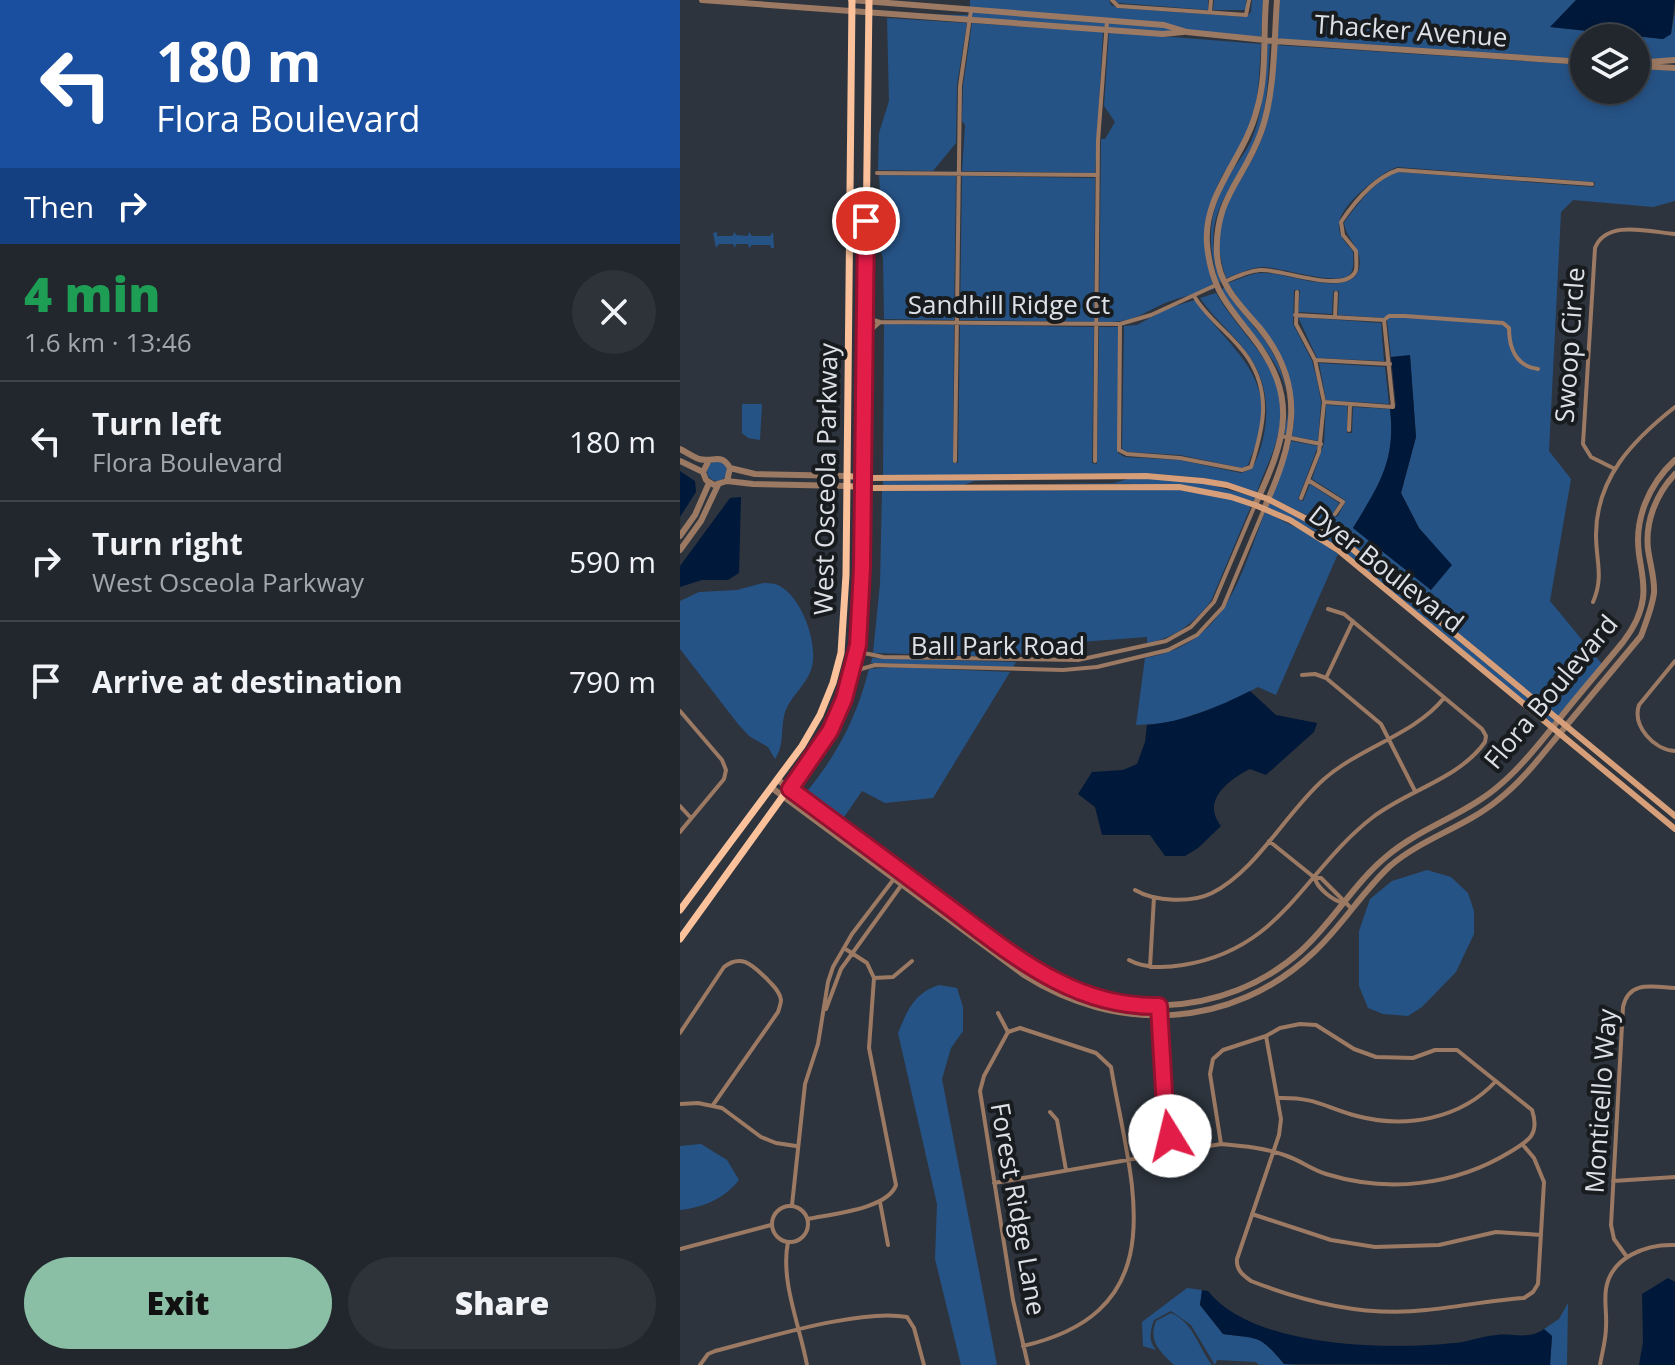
<!DOCTYPE html>
<html lang="en">
<head>
<meta charset="utf-8">
<style>
	body { margin:0; font-family:"Open Sans",sans-serif; background:#2e333a; color:#f1f3f6; height:100vh; display:flex; flex-direction:column; font-size:30px; white-space:nowrap }
	* { box-sizing:border-box; margin:0 }
	p { font-size:26px; color:#a2a5aa }
	.icon { flex:none; width:44px; height:44px; fill:none; stroke:currentColor; stroke-width:2; stroke-linecap:round; stroke-linejoin:round }
	.map { position:relative; flex:1; overflow:hidden }
	.drawer { display:flex; flex-direction:column; background:#22272e; width:680px }
	.drawer>* { flex:none }
	.guide { background:#1a4fa0; color:#fff; overflow:hidden }
	.controls { position:absolute; left:890px; top:24px; display:grid; gap:16px }
	.controls a { display:grid; place-items:center; width:80px; height:80px; border-radius:50%; background:#22272e; box-shadow:0 4px 12px #0003,0 0 0 2px #3f444a; font-size:40px }
	.pin { position:absolute; display:grid; place-items:center; width:68px; height:68px; color:#fff; margin:-34px; border:4px solid #fff; border-radius:50%; box-shadow:0 2px 8px #0007 }
	.me { position:absolute; width:88px; margin:-44px; rotate:351deg; stroke-linejoin:round; filter:drop-shadow(0 0 6px #0008) }
	.turn { display:flex; align-items:center; gap:28px; height:168px; padding:0 24px; font-size:36px }
	.turn .icon { width:104px; height:104px; stroke-width:2.5 }
	.turn b { display:block; font-size:56px; line-height:68px }
	.then { display:flex; align-items:center; height:76px; padding:0 24px; background:#0003; gap:16px; font-size:30px }
	.round { display:grid; place-items:center; flex:none; width:84px; height:84px; border-radius:42px; background:#2e333a }
	.overview { display:flex; align-items:center; justify-content:space-between; height:136px; padding:0 24px }
	h1 { font-size:48px; font-weight:800; line-height:60px; color:#1e9e55 }
	.action { display:flex; gap:16px; margin-top:auto; padding:16px 24px }
	.action a { flex:1; height:92px; border-radius:48px; background:#8abfa5; color:#111; font-size:32px; font-weight:800; line-height:92px; text-align:center }
	.action a+a { background:#2e333a; color:#f1f3f6 }
	ul { padding:0; list-style:none }
	li { display:flex; align-items:center; gap:24px; height:120px; padding:0 24px; border-top:2px solid #3f444a }
	li div { flex:1 }
	li b { display:block; font-size:30px }
	li em { font-style:normal }
	main { display:flex; flex:1; min-height:0 }
	.map>svg:first-child { display:block }
</style>
</head>
<body>
<main>
<section class="drawer">
<div class="guide">
<div class="turn"><svg class="icon" aria-label="left" viewBox="0 0 24 24"><path d="M17 20v-9H6M10 6l-5 5 5 5"/></svg><div><b>180 m</b>Flora Boulevard</div></div>
<div class="then">Then<svg class="icon" aria-label="right" viewBox="0 0 24 24"><path d="M7 20v-9h11M14 6l5 5-5 5"/></svg></div>
</div>
<div class="overview"><div><h1>4 min</h1><p>1.6 km · 13:46</p></div><a class="round"><svg class="icon" aria-label="close" viewBox="0 0 24 24"><path d="M6 6l12 12M18 6L6 18"/></svg></a></div>
<ul>
<li><svg class="icon" aria-label="left" viewBox="0 0 24 24"><path d="M17 20v-9H6M10 6l-5 5 5 5"/></svg><div><b>Turn left</b><p>Flora Boulevard</p></div><em>180 m</em></li>
<li><svg class="icon" aria-label="right" viewBox="0 0 24 24"><path d="M7 20v-9h11M14 6l5 5-5 5"/></svg><div><b>Turn right</b><p>West Osceola Parkway</p></div><em>590 m</em></li>
<li><svg class="icon" aria-label="arrive" viewBox="0 0 24 24"><path d="M6 21V4h12l-3 4 3 4H6"/></svg><div><b>Arrive at destination</b></div><em>790 m</em></li>
</ul>
<div class="action"><a>Exit</a><a>Share</a></div>
</section>
<div class="map">
<svg width="995" height="1365" viewBox="0 0 995 1365">
	<rect width="100%" height="100%" fill="#2d343d"/>
	<path fill="#265386" d="M290,0H429L431,5L438,8L566,17L571,12L572,0H583L581,39L220,14L290,15Z
		M435,0H528V10L439,3Z
		M534,0H566V10H533Z
		M600,0H896L871,27L983,39L991,34L995,11V58L956,61V38H904V60L597,40Z
		M207,18L287,23L277,85L276,143L253,171L198,170L199,133L209,101Z
		M292,23L423,32L415,173L282,171L285,125L282,121L283,86Z
		M429,32L581,44C579,75 579,111 565,140C559,153 549,164 542,176C521,217 522,246 534,289C518,293 501,297 485,303C457,316 453,323 419,322L421,139H425L435,122L424,106Z
		M586,44H590C588,73 588,103 579,131C558,192 516,206 541,281L539,284C527,244 527,215 548,178C555,165 565,154 571,141C584,111 585,76 586,44Z
		M596,45L904,65V90H956V68L995,71V201L973,207L893,200L881,212L869,451L891,479L870,601L922,664L878,716L667,541L640,522L592,498L611,441L638,446L618,499L623,501L630,484L659,503L652,515L657,517L665,503V500L632,479L644,443L646,405L667,406V433H672L673,407L710,409C716,461 699,486 673,528L751,590L771,565L739,528L721,493L736,437L730,356L711,357L707,320L704,318L658,315L659,291H653L652,314L618,312L620,290H614L613,324L632,361L637,380L641,402L638,441L612,436C624,365 582,337 548,283C560,279 572,272 585,273C606,273 671,299 679,269C684,249 666,240 664,223C678,203 695,180 718,172L914,187L915,182L717,167C700,173 660,205 659,224C658,236 666,243 673,251C673,259 675,270 669,275C657,286 600,267 582,267C570,268 558,274 546,278C523,209 565,189 584,132C594,104 593,74 596,45Z
		M199,175L276,176L274,320L204,319L203,258L199,246L201,206Z
		M282,176L415,178L414,322L280,320Z
		M37,232V236H52L55,232L56,235L68,236L69,232L72,236H90L93,232L94,248H91L90,245H72L69,248L68,244H56L55,248L53,244H39L36,248L33,233Z
		M544,287C552,302 564,314 575,328C601,357 613,396 607,434H604C605,426 608,417 608,409C609,361 562,329 541,291Z
		M536,293C564,342 613,370 598,434C594,454 583,473 577,492L524,478L466,473L203,476L204,324L274,325L273,463H278L280,325L414,327L412,463L417,464L419,327H438V453L445,457L499,460L561,473L572,469C590,434 593,389 569,356C555,335 534,319 520,298Z
		M515,300C542,341 593,372 580,429C578,441 572,453 568,465L562,468L500,455L448,452L442,449L444,326L457,325L488,308Z
		M618,317L701,323L704,361L637,358Z
		M639,363L705,367L709,404L646,400Z
		M62,404H82L80,440L68,438L62,433Z
		M27 471a10 10 0 1 1 20 0a10 10 0 1 1-20 0Z
		M466,478L523,483L575,497L573,501C507,480 439,484 370,484L434,483L448,479Z
		M345,479L294,481L284,485L203,486V481Z
		M499,490L550,499L571,506L531,601C514,623 495,638 467,643V637L347,646L339,657L193,653L200,584L202,491Z
		M589,503L637,527L663,545L874,720L872,724L660,548L636,532L587,507Z
		M585,512L633,536L658,554L596,695L578,687L547,703L490,723L456,725L465,658C546,644 559,579 585,512Z
		M83,583C87,583 91,583 95,584C121,592 140,646 131,670C126,685 110,697 105,712C100,730 105,744 95,759L88,747L69,736L58,724L0,649V601L19,592L57,590Z
		M192,658L336,662L333,667L191,663Z
		M212,667L330,672L253,798L205,803L182,791L160,823L123,796C157,756 176,719 189,669Z
		M747,870L771,877L788,893L794,911V934L776,972L742,1007L728,1016L703,1014L688,1008L679,986V931L690,899L712,881Z
		M259,985L277,988L283,1007V1031L271,1048L262,1079L317,1365H281L255,1259L257,1204L218,1033C227,1011 234,993 259,985Z
		M21,1144L47,1160L59,1180C44,1199 24,1207 0,1210V1146Z
		M507,1288L522,1290L520,1305L543,1334C579,1339 579,1334 604,1364L618,1365H579L576,1362L537,1360L535,1365L511,1325L491,1311L474,1320C470,1331 468,1341 476,1350L463,1346L462,1322Z
		M888,1303L887,1365H870L872,1336L864,1329L879,1319Z
		M491,1313C514,1323 518,1347 532,1365H494C480,1351 468,1342 476,1321Z"/>
	<path fill="#001839" d="M896,0H995L991,34L983,39L870,27Z
		M730,355L736,437L721,493L739,528L772,565L751,590L673,528C699,485 716,461 710,409L716,406L711,357Z
		M0,471L15,481L16,492L0,517Z
		M61,497L59,573L48,580H22L0,587V566L50,498Z
		M570,691L596,715L637,723L634,732L586,775L570,769C548,780 521,801 541,826L518,848L505,856H485L470,835H422L415,807L398,794L412,772L443,770L457,764L465,742L467,725C503,722 538,707 570,691Z
		M988,1278L995,1282V1365H959L963,1342L962,1294Z
		M522,1290L528,1291C573,1348 707,1350 774,1343C788,1342 802,1336 817,1335C833,1333 849,1340 864,1329L872,1336L870,1365L604,1364C579,1334 579,1339 543,1334L520,1305Z"/>
	<g fill="none" stroke-linecap="round" stroke-linejoin="round">
		<path stroke="#9c7962" stroke-width="4" d="M432,0L438,6L566,15L569,0
			M530,12L531,0
			M197,173L418,175
			M544,282C555,277 568,271 580,270C600,268 667,296 676,270C677,264 676,256 676,251L663,235L661,222C675,201 694,178 718,170L912,184
			M617,292L616,324L635,360L644,402L639,452L621,498
			M187,314L190,319L200,322L187,334
			M615,315L704,320L713,407L644,402
			M655,317L656,293
			M704,320L709,316H725L823,323L829,328C829,348 836,366 858,369
			M200,322L440,324L471,315L536,285
			M440,324L439,450L447,454L500,458L562,470L571,467C583,429 592,395 568,358C553,335 528,320 514,296
			M636,360L710,364
			M669,430L670,404
			M601,436L641,444
			M275,461L280,86L291,10
			M415,461L418,141L427,21
			M935,469L911,457L903,444L915,248C926,219 970,232 995,234
			M628,480L663,502L655,514
			M913,602C924,577 916,561 916,535C916,478 953,440 995,407
			M179,646L184,653L203,657L398,660L486,641L511,627L534,602L575,505
			M995,661L959,705C952,726 974,750 995,751
			M622,675L635,674L646,678L701,724L735,791
			M646,678L673,621
			M170,683L181,669L195,665L383,670L417,667L488,650L517,635L543,607L584,509
			M0,711L42,760L46,770L44,779L0,832
			M0,806L11,818
			M589,841L635,878H641L672,909
			M635,878C637,888 653,901 664,903
			M455,890C475,902 512,903 532,893C576,871 606,813 643,780C680,747 734,735 764,698
			M449,960C465,969 485,968 503,965C603,949 623,871 693,817C728,790 779,779 805,742L806,736L802,729L664,614L648,609
			M470,967L474,897
			M194,978L213,977L232,961
			M146,1009L161,969L228,876
			M318,1013L328,1032
			M480,1017L484,1092L490,1140
			M0,1033L44,967C62,953 73,966 87,979C92,985 100,991 101,1000C101,1003 99,1009 98,1012L33,1105
			M586,1036L601,1119L599,1135L557,1259C556,1270 563,1275 571,1281C625,1302 688,1317 746,1310C779,1307 811,1300 844,1298L853,1292L858,1284L864,1182L854,1158L843,1145
			M598,1098C636,1097 644,1107 677,1116C726,1129 781,1119 816,1081
			M0,1104L18,1103L42,1108L81,1137L96,1143L116,1146
			M370,1112L377,1120L386,1170
			M482 1152a12 12 0 1 1 24 0a12 12 0 1 1-24 0Z
			M506,1150L541,1144L530,1074L533,1059L543,1050L586,1036L600,1028L620,1024L636,1025L674,1049L696,1057L733,1058L755,1050H777L852,1110C860,1134 849,1141 830,1152C774,1186 708,1193 646,1174C633,1170 621,1161 607,1156C586,1148 564,1146 541,1144
			M933,1181L995,1177
			M314,1183L482,1154
			M200,1202L208,1245
			M112,1205L125,1084L138,1044L148,982L153,967L172,934L220,871
			M92 1224a18 18 0 1 1 36 0a18 18 0 1 1-36 0Z
			M572,1214L651,1240L695,1247L759,1245L816,1232L861,1235
			M128,1219C151,1214 208,1209 216,1185L189,1048L194,978L187,963L164,948
			M108,1242C100,1281 120,1326 127,1365
			M0,1249L91,1225
			M947,1257L934,1239L931,1225L943,1007C949,980 973,987 995,988
			M343,1346C500,1310 450,1181 431,1067L416,1053L340,1028L328,1032L304,1076L300,1091L333,1300L348,1365
			M20,1365L28,1354L35,1351C83,1339 181,1308 227,1317L234,1328L244,1365
			M920,1365C922,1353 926,1340 926,1327C927,1314 924,1302 926,1289C931,1257 966,1244 995,1245"/>
		<path stroke="#9c7962" stroke-width="6" d="M22,0L483,34L503,32
			M171,0L484,25L507,32L594,41L904,62
			M956,63L995,60
			M960,66L995,68
			M0,449C6,452 13,457 19,459C33,463 41,452 50,468
			M29,460L23,472L26,480L34,485L47,481L50,468
			M0,461L23,472
			M50,468L75,474L167,476
			M47,481L73,484L167,486
			M575,505C606,439 620,397 571,335C546,303 531,288 527,244C523,193 565,158 577,109C587,75 583,36 586,0
			M584,509C613,443 629,388 579,327C561,306 539,286 537,255C534,197 564,181 581,132C595,94 594,41 597,0
			M0,536L15,515L29,483
			M0,550L21,521L38,485
			M98,780L346,964C429,1022 544,1020 621,951C653,922 674,883 707,856C740,828 782,816 815,789C839,770 858,745 877,722C898,695 921,669 943,642C953,629 961,615 963,598C965,583 961,569 959,554C954,519 969,484 995,460
			M92,788L344,975C437,1034 552,1030 634,952C662,926 682,892 710,866C743,838 785,827 818,800C841,782 858,760 876,738C904,704 933,670 961,636C966,622 972,608 974,593C975,579 970,564 968,549C965,522 976,494 995,474"/>
		<path stroke="#d69f7a" stroke-width="6" d="M167,476L191,478L466,476L523,481L547,485L588,499L638,525L665,543L995,816
			M167,486L191,488L499,487L551,497L575,505L610,520L658,550L995,829"/>
		<path stroke="#fac19b" stroke-width="7" d="M0,910L122,746L140,715L153,683L161,653L166,575L172,0
			M0,939L150,731L164,699L178,645L182,568L189,0"/>
	</g>
	<g fill="none" stroke-linecap="round" stroke-linejoin="round">
		<defs>
			<path id="route" d="M186,221L182,568L178,645L164,699L150,731L110,789C160,826 209,862 258,899C326,949 389,1008 479,1006L484,1092L490,1136"/>
		</defs>
		<use href="#route" stroke="#92132f" stroke-width="20"/>
		<use href="#route" stroke="#e11d48" stroke-width="14"/>
	</g>
	<g text-anchor="middle" stroke-width="8" stroke-linejoin="round" paint-order="stroke">
		<g font-size="26" fill="#dde1e7" stroke="#181c1f">
			<text transform="translate(731 31) rotate(4)" y="9">Thacker Avenue</text>
			<text x="329" y="314">Sandhill Ridge Ct</text>
			<text transform="translate(890 345) rotate(-86)" y="9">Swoop Circle</text>
			<text transform="translate(146 479) rotate(-89)" y="9">West Osceola Parkway</text>
			<text transform="translate(706 569) rotate(38)" y="9">Dyer Boulevard</text>
			<text x="318" y="655">Ball Park Road</text>
			<text transform="translate(871 692) rotate(-50)" y="9">Flora Boulevard</text>
			<text transform="translate(921 1101) rotate(-86)" y="9">Monticello Way</text>
			<text transform="translate(338 1209) rotate(80)" y="9">Forest Ridge Lane</text>
		</g>
	</g>
</svg>
<div class="controls">
<a><svg class="icon" aria-label="layers" viewBox="0 0 24 24"><path d="M12 4l9 5-9 5-9-5zM3 14l9 5 9-5"/></svg></a>
</div>
<div class="pin" style="left:186px;top:221px;background:#d93025"><svg class="icon" aria-label="arrive" viewBox="0 0 24 24"><path d="M6 21V4h12l-3 4 3 4H6"/></svg></div>
<svg class="me" style="left:490px;top:1136px" viewBox="-20 -20 40 40"><circle r="19" fill="#fff"/><path d="M0-13L10 11 0 6-10 11z" fill="#e11d48"/></svg>
</div>
</main>
</body>
</html>
